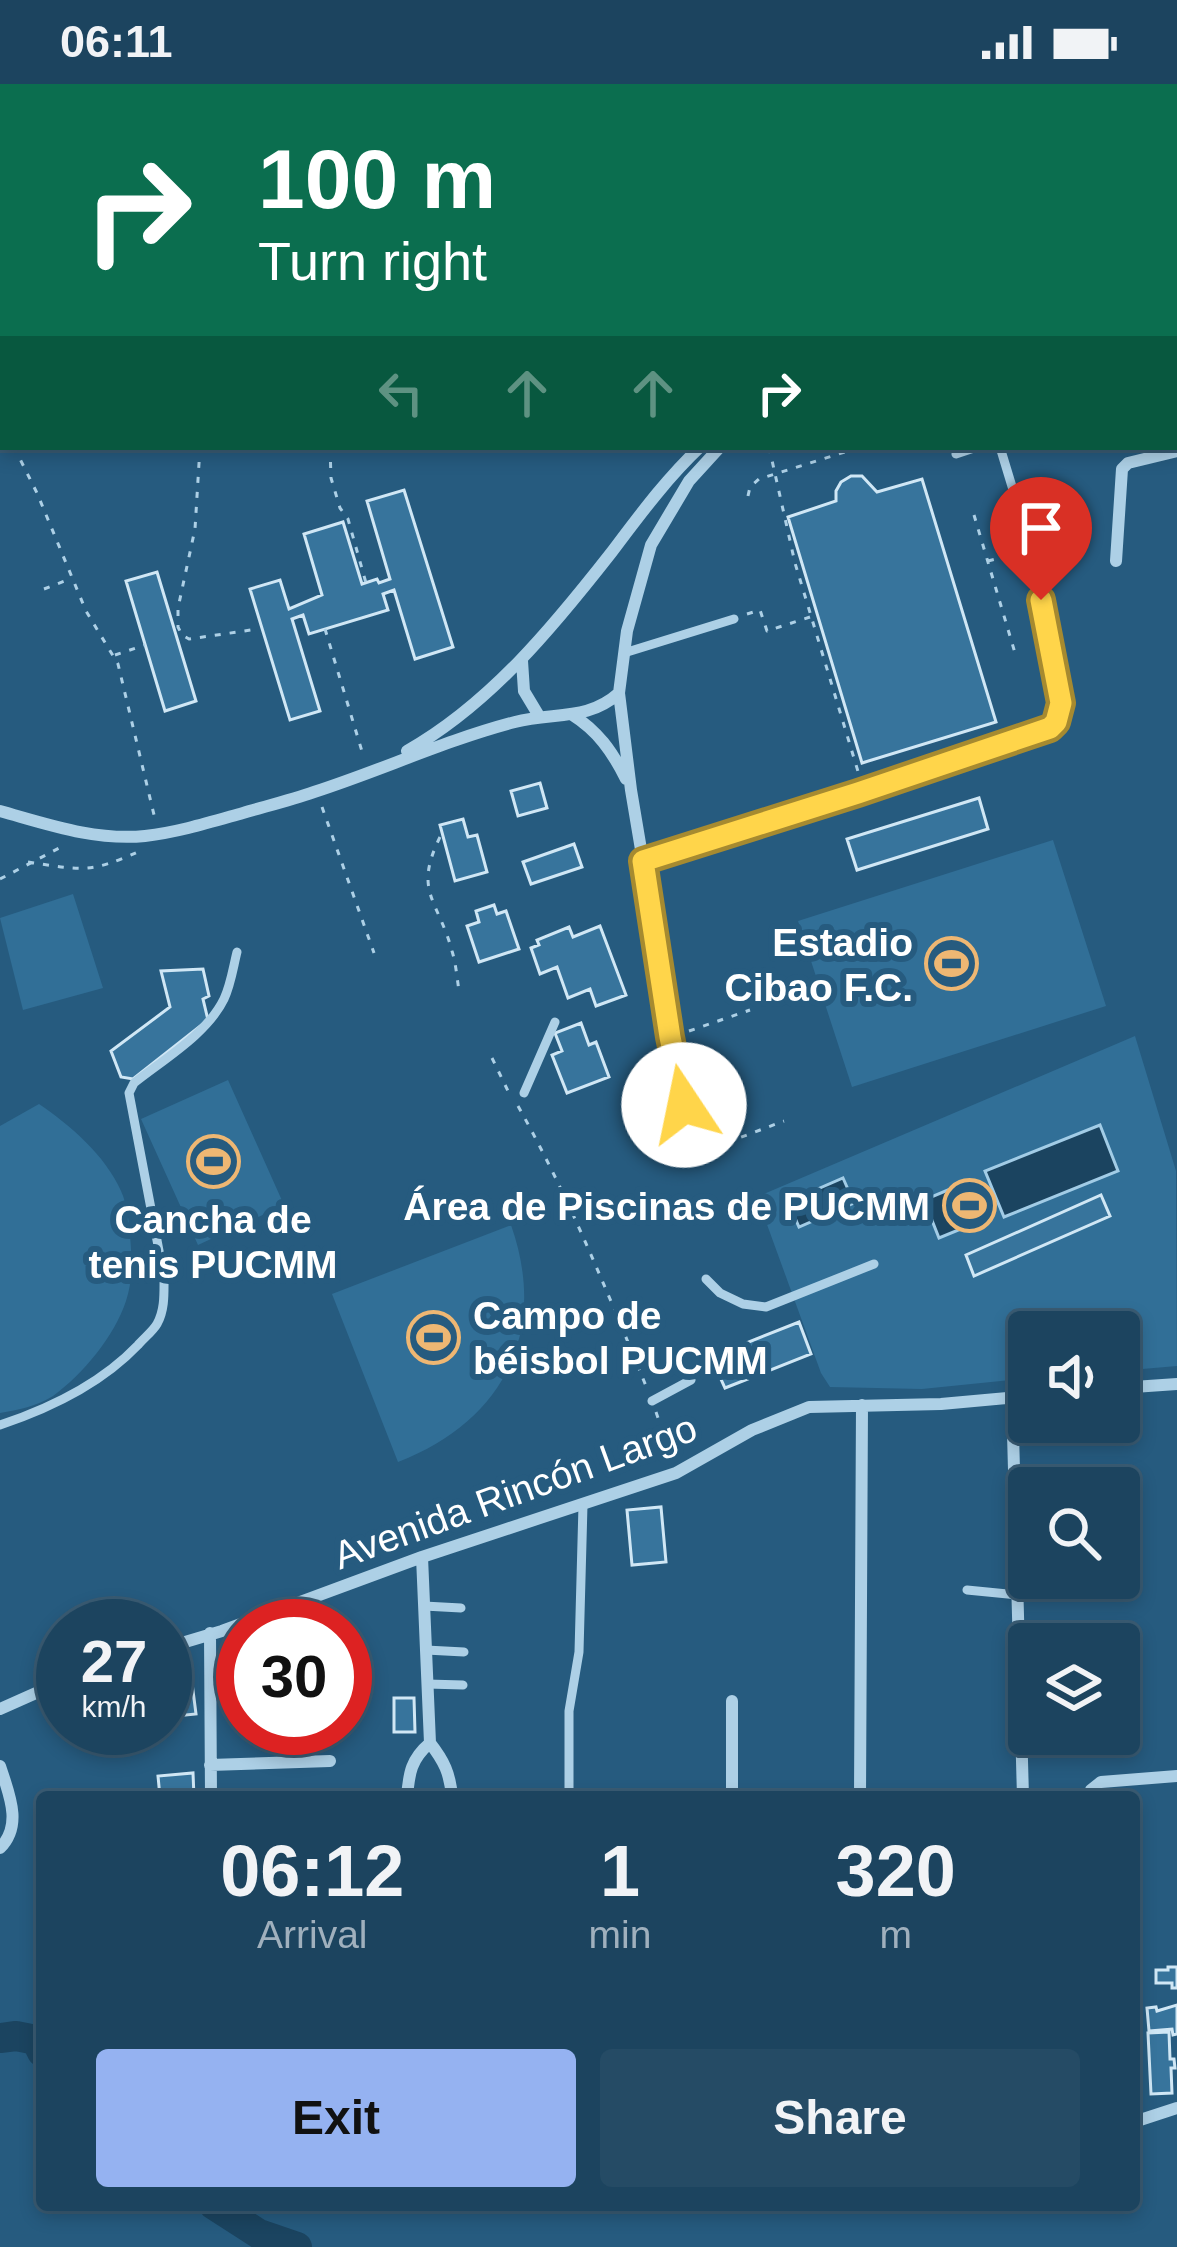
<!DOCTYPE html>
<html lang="en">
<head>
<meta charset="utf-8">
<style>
	body { margin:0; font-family:Arial,sans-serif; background:#254b65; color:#f1f3f6; height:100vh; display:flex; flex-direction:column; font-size:45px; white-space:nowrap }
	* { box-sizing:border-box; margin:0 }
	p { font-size:39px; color:#a0b0bd }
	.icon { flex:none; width:66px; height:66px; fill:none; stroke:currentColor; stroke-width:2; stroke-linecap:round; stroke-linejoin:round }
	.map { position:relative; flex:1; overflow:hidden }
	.sheet { position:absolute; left:36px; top:1707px; width:1104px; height:420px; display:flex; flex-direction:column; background:#1c445f; border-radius:12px; box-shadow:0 6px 18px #0003,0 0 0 3px #3a5c74 }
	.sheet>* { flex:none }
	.banner { position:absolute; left:0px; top:0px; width:1179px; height:366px; box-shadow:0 6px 18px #0003,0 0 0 3px #3a5c74; background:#0b6e4f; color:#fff; overflow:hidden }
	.fabs { position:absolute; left:1008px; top:1227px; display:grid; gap:24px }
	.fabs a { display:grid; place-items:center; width:132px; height:132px; border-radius:12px; background:#1c445f; box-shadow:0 6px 18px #0003,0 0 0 3px #3a5c74; font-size:60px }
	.speed { position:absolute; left:36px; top:1515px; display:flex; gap:24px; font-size:60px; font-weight:700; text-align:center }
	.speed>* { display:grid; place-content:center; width:156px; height:156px; border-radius:50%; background:#1c445f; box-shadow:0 6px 18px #0003,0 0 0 3px #3a5c74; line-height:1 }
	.speed small { font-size:30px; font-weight:400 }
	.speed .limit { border:18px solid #d22; background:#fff; color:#111 }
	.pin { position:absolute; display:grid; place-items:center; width:102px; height:102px; color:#fff; margin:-123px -51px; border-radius:50% 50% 50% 0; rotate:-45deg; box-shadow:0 0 12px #0007 }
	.pin .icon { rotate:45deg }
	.me { position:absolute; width:132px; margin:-66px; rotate:349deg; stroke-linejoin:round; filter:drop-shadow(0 0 9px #0008) }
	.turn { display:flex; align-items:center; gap:42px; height:252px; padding:0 60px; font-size:54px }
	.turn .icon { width:156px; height:156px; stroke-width:2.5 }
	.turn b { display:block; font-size:84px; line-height:102px }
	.lanes { display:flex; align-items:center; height:114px; padding:0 60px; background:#0003; justify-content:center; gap:60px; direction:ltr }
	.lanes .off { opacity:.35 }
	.eta { display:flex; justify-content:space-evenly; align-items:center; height:204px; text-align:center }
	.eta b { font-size:72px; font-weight:700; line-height:84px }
	.primary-button { display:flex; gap:24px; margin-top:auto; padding:24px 60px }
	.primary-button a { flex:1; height:138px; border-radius:12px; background:#95b2f1; color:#111; font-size:48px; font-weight:700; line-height:138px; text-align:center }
	.primary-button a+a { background:#254b65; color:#f1f3f6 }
	.status { display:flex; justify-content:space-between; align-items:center; height:84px; padding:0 60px; background:#1c445f; direction:ltr }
	.status svg { height:33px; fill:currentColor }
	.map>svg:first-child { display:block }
</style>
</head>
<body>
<div class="status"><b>06:11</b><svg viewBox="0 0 49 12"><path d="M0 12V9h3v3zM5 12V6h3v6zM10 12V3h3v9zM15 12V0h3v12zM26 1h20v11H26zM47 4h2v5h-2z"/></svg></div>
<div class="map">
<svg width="1177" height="2163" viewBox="0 0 1177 2163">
	<rect width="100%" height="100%" fill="#265b7f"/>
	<path fill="#316f97" d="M268,0H1133L1129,3H268Z
		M1053,756L1106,922L852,1003L798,837Z
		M73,810L103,904L23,926L0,834Z
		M1135,952L1176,1087L1177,1282L1119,1287V1248H1029V1294L922,1305L830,1303L821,1289L757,1113Z
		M228,996L284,1121L198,1161L141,1035Z
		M39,1020C70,1041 105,1071 121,1107C127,1120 129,1138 130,1152C132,1174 133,1196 126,1217C114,1253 83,1290 53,1312C37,1322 18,1326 0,1329V1042Z
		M511,1141C549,1249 503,1337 398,1378L332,1210Z"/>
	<path fill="#1b4460" stroke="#a2cce6" stroke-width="3" d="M1100,1041L1118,1087L1004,1133L985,1087Z
		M843,1094L854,1119L799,1143L788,1118Z
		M962,1100L978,1138L939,1154L924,1116Z"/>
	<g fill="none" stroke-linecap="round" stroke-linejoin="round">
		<path stroke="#1b4460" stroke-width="30" d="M0,1954L16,1952L36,1956L42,1968
			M214,2121L259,2150L297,2163"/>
	</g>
	<path fill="#37749c" stroke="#d0e7f5" stroke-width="3" d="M1176,101H1177L1176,336Z
		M0,226L3,237V314L0,315Z
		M851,392H862L877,408L922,395L996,638L862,679L788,433L836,417V407L841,398Z
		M404,406L453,563L415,575L394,506L383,510L388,526L309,550L303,531L292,535L320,627L290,636L250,505L280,496L289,525L322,511L304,450L343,438L362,500L377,495L379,499L390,495L367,417Z
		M157,488L196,617L165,627L126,497Z
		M540,699L547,724L518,732L511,707Z
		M979,714L988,745L857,786L847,755Z
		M463,735L468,753L477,751L487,788L455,797L440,741Z
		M574,760L582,783L531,800L523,778Z
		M494,821L497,830L506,827L519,865L479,878L467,842L479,838L476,827Z
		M600,842L626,911L596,922L590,905L568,914L557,883L540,890L531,864L539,861L537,856L569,843L573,853Z
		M203,885L209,912L203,915L208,936L133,995L121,993L111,967L170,923L161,887Z
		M581,939L589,961L596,958L609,993L567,1009L552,971L562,967L555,949Z
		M1101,1111L1110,1132L974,1192L966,1171Z
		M799,1238L811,1270L725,1304L711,1273Z
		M661,1423L666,1478L632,1481L627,1426Z
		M190,1583L196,1630L165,1633V1586Z
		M394,1614H414L415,1648H394Z
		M193,1689L194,1713H160L158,1692Z
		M1168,1883H1177V1904H1172V1899H1156V1886H1168Z
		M1177,1921V1950L1173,1951L1172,1945L1149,1947L1147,1924L1156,1923L1157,1927Z
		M1169,1948L1170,1975H1174L1175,1984H1171L1172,2009L1151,2010L1148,1949Z"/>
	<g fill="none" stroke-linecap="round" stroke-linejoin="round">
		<path stroke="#add0e6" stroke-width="3" stroke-dasharray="6 9" stroke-linecap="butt" d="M13,0L17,3
			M233,0V3
			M810,0L811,3
			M875,0V3
			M173,3L174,0
			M699,3L702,0
			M1176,91L1177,90
			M0,140L3,139
			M0,174L3,176
			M0,339L3,343
			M14,363L37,409L86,527L118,580L155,735
			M200,363L195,445L178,524V543L182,551L189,555L258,545
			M330,363L331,394L340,424L348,435L366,499
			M769,363L795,479L860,694
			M748,412L750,403L759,395L861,363
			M974,431L1015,569
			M988,477L1014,470L1007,447L1011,446
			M44,505L70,495
			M747,530L760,526L767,547L810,533
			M325,545L364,674
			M115,571L145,561
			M322,723L374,869
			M440,753C413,808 438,815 452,867C456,880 457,894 459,907
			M28,778C81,786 89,790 140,767
			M0,795L65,761
			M689,947L750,926
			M492,974L509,1009
			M518,1022C568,1111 607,1207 646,1302
			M699,1069L784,1037
			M656,1328L665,1354L676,1374"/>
		<path stroke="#add0e6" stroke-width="9" d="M1176,56H1177
			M956,370L977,363
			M624,569L734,535
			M643,777L858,709L1050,643L1056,638L1061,619L1050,553L1024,442L1000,363
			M524,1009L555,938
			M706,1195L720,1209L743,1220L766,1223L874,1180
			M652,1317L691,1296
			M0,1341C51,1324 101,1300 138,1261C144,1254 153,1247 157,1240C165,1226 164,1209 164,1193L129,1009L134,999C164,975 207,950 224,915C231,900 233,884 237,868
			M967,1506L1018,1511L1101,1512
			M424,1522L461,1524
			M426,1566L464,1568
			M427,1600L463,1601
			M569,1713V1627L579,1568L583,1421"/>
		<path stroke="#add0e6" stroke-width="12" d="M1176,9L1177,8
			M1116,477L1122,385L1128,379L1177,367
			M522,577L524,607L539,632
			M571,630C598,647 612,667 626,695
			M407,667C490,620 553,543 611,469C639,432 666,395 700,363
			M0,727C47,740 95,757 145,752C179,748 211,738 243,729C267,722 291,716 314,708C382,686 446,656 515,638C554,628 588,637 619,609
			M684,1021L631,706L619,609L627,547L651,461L689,397L720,363
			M1119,1304L1177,1300
			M1012,1313L1023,1713
			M422,1473L430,1659C444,1677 450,1689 452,1713
			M210,1549L211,1713
			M165,1564L222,1547L422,1473L676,1389L752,1346L809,1323L941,1320L1029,1312
			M732,1617V1713
			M0,1625L63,1597
			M210,1681L330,1677
			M0,1682C9,1710 23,1741 0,1764
			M407,1713C409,1689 411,1675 430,1659
			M860,1713L862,1321
			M1089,1713L1091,1706L1101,1698L1177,1692
			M1134,2038L1177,2024"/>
	</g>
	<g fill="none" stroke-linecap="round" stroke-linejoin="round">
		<defs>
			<path id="route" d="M684,1021L670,953L643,777L858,709L1050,644L1056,638L1061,619L1041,516"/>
		</defs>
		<use href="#route" stroke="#a68a30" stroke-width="30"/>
		<use href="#route" stroke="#ffd54a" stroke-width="21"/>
	</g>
	<defs>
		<symbol id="stadium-ring" viewBox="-11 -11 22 22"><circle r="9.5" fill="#265b7f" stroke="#eeb773" stroke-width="1.5"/><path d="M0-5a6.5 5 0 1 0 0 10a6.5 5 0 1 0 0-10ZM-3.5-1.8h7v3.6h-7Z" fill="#eeb773"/></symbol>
	</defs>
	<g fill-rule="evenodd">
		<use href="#stadium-ring" x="922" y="850" width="59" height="59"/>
		<use href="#stadium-ring" x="184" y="1048" width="59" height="59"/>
		<use href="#stadium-ring" x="940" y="1092" width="59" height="59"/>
		<use href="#stadium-ring" x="404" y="1224" width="59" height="59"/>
	</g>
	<g text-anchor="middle" stroke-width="12" stroke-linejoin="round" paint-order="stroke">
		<g font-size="39" font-weight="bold" fill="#fff" stroke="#265b7f" text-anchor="end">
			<text x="913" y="872">Estadio<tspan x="913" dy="45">Cibao F.C.</tspan></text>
			<text x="930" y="1136">Área de Piscinas de PUCMM</text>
			<text x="213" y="1149" text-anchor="middle">Cancha de<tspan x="213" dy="45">tenis PUCMM</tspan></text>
			<text x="473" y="1245" text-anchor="start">Campo de<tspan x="473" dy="45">béisbol PUCMM</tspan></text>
		</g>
		<g font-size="39" fill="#fff" stroke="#265b7f">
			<text transform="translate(515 1407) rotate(-20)" y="14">Avenida Rincón Largo</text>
		</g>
	</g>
</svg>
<div class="fabs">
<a><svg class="icon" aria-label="sound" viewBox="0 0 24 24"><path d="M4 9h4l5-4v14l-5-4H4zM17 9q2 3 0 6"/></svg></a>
<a><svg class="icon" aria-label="search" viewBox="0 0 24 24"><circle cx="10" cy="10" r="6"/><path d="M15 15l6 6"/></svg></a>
<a><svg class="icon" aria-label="layers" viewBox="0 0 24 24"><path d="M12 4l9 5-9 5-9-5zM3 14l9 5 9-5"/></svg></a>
</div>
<div class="speed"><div>27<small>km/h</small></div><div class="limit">30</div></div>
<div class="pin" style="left:1041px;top:516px;background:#d93025"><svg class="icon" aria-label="arrive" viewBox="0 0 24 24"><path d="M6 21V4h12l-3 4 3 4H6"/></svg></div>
<svg class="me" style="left:684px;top:1021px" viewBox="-20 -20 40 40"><circle r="19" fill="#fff"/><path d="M0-13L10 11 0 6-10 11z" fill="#ffd54a"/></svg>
<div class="banner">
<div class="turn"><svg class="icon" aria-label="right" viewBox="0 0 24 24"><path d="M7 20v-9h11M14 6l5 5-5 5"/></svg><div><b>100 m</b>Turn right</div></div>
<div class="lanes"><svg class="icon off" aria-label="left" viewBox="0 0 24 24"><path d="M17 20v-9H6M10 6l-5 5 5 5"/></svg><svg class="icon off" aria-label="ahead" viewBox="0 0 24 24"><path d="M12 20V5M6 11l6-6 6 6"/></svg><svg class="icon off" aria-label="ahead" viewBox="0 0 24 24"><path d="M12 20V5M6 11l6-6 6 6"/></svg><svg class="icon" aria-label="right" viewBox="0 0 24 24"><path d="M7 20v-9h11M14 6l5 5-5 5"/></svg></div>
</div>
<section class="sheet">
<div class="eta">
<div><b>06:12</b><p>Arrival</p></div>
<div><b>1</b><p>min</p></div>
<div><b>320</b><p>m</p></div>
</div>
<div class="primary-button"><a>Exit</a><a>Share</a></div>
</section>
</div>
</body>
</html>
